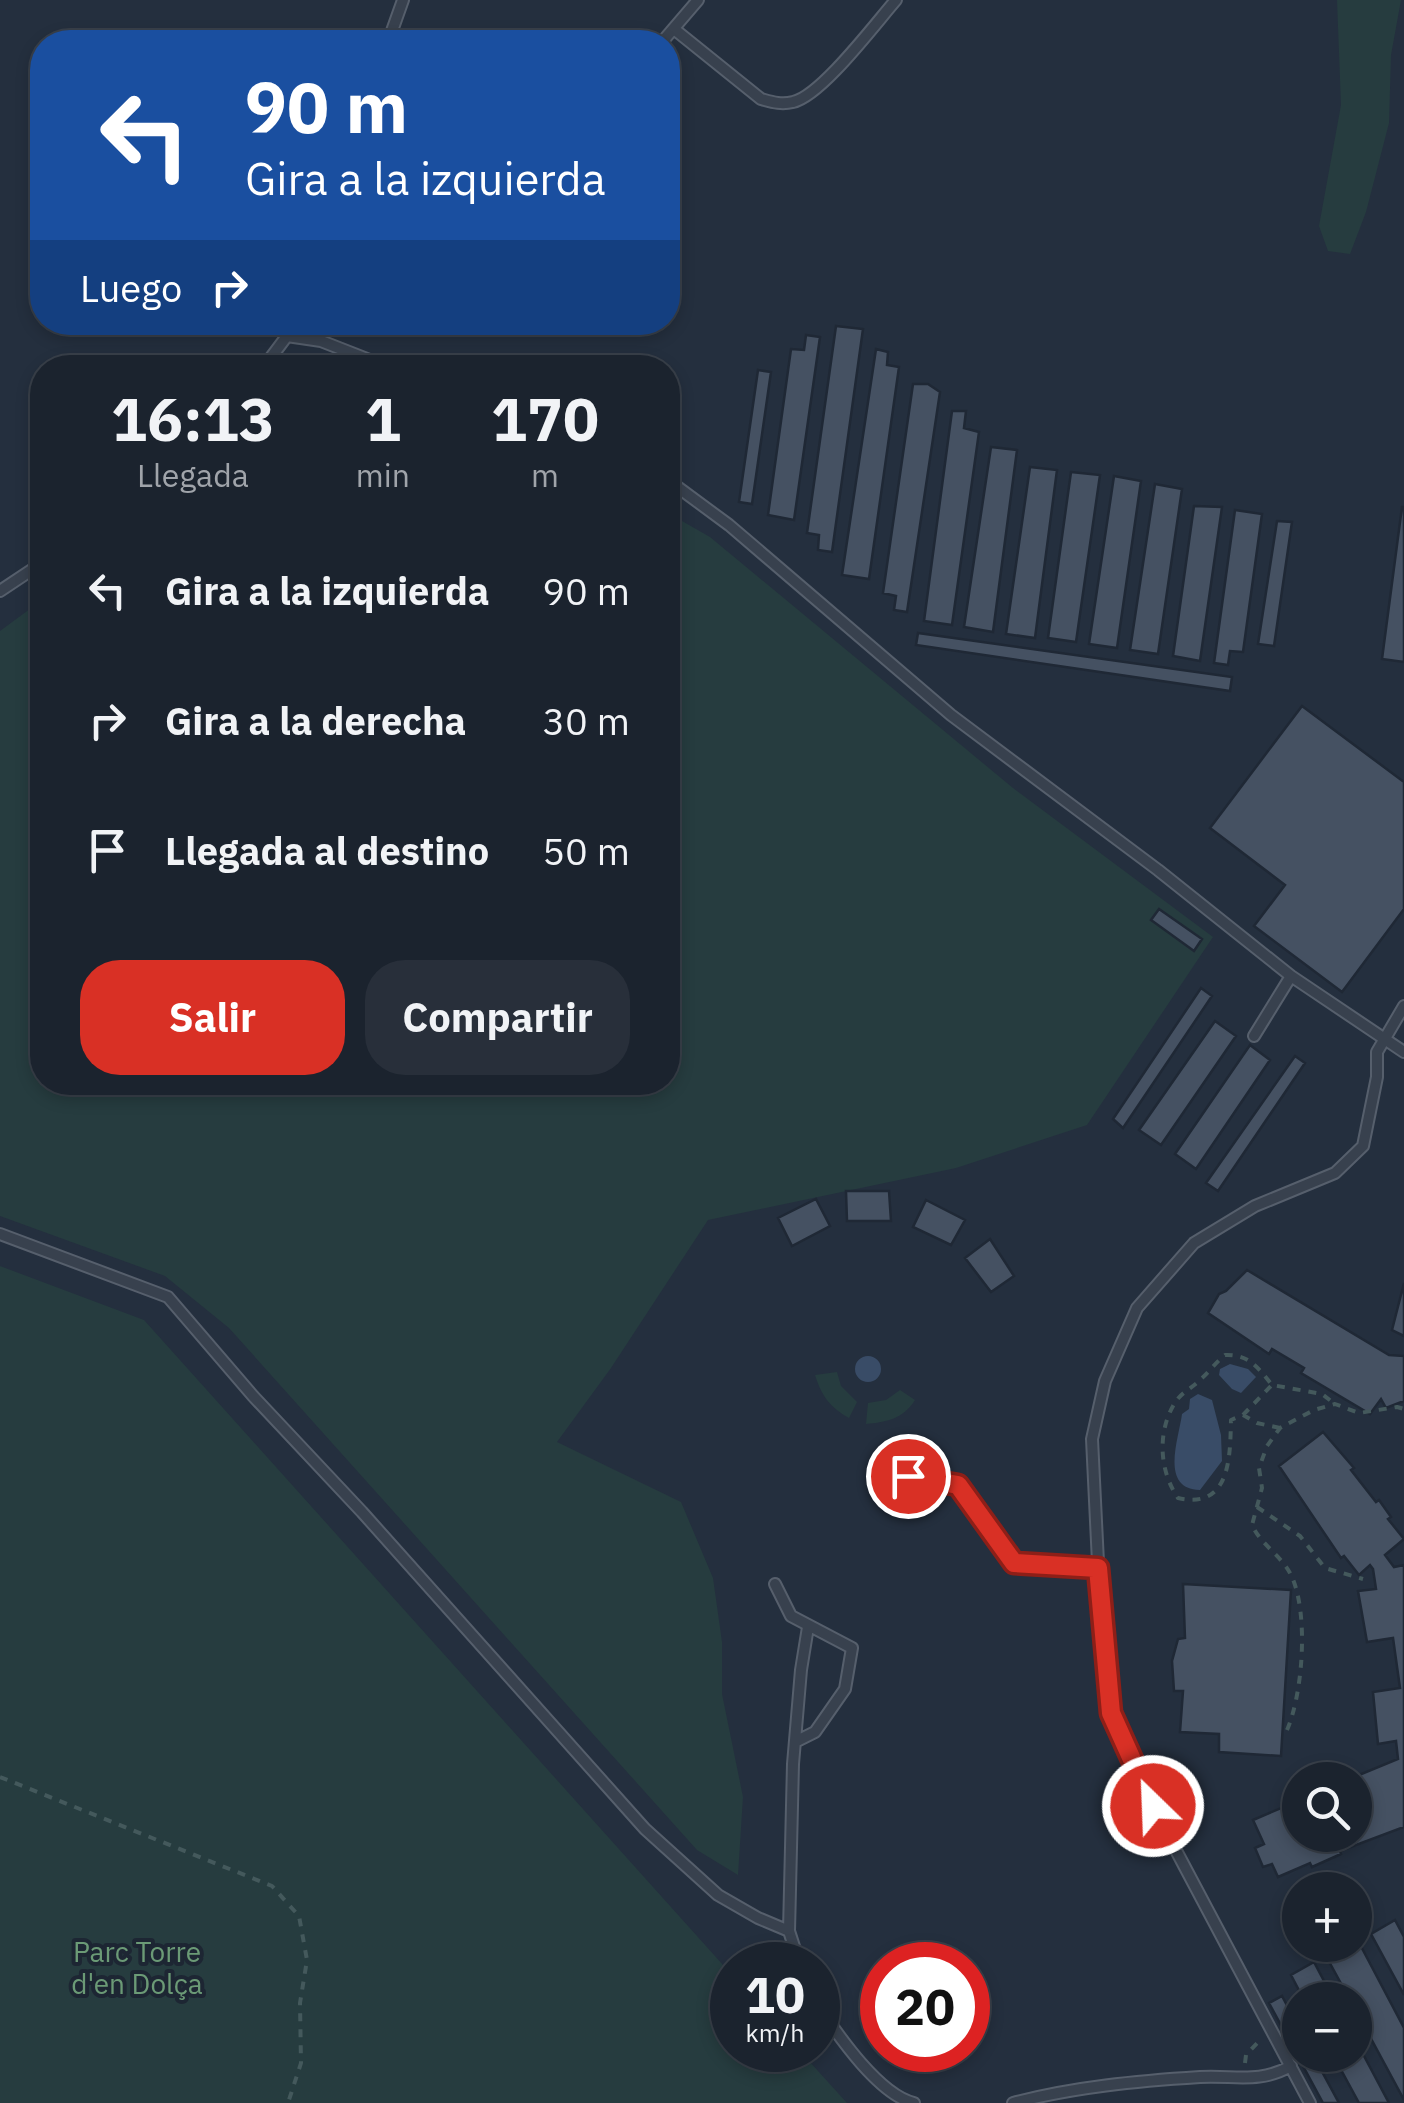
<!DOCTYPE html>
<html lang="es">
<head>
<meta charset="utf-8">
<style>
	body { margin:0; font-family:"IBM Plex Sans",sans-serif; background:#282f3a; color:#f1f3f6; height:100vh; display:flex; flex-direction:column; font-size:38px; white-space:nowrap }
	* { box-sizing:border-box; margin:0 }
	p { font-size:32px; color:#a0a4aa }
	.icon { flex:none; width:55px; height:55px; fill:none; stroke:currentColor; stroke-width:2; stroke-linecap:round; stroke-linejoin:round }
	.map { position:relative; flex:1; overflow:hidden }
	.side { position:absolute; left:30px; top:355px; width:650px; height:740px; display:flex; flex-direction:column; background:#1b232e; border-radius:40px; box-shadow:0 5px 15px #0003,0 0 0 2px #39404a }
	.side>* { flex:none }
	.hud { position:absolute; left:30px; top:30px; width:650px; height:305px; border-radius:40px; box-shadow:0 5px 15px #0003,0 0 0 2px #39404a; background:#1a4fa0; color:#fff; overflow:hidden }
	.fabs { position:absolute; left:1282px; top:1762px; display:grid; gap:20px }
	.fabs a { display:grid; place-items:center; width:90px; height:90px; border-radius:50%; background:#1b232e; box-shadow:0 5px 15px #0003,0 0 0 2px #39404a; font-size:50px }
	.speed { position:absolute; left:710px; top:1942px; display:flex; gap:20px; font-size:50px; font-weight:700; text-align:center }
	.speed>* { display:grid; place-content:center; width:130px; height:130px; border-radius:50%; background:#1b232e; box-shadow:0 5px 15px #0003,0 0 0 2px #39404a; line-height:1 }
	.speed small { font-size:25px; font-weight:400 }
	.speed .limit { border:15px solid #d22; background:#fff; color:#111 }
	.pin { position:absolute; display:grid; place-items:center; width:85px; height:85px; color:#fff; margin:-42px; border:5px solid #fff; border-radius:50%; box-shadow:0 2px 10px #0007 }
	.me { position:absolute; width:110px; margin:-55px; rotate:336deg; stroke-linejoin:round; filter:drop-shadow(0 0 8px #0008) }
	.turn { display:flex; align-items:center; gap:35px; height:210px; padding:0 50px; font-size:45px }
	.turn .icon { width:130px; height:130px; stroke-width:2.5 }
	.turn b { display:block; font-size:70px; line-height:85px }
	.then { display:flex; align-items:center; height:95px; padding:0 50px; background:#0003; gap:20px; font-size:38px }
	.eta { display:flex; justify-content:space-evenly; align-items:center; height:170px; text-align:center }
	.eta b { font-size:60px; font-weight:700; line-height:70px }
	.action { display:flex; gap:20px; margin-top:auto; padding:20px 50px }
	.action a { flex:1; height:115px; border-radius:40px; background:#d93025; color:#fff; font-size:40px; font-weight:700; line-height:115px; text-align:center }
	.action a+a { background:#282f3a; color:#f1f3f6 }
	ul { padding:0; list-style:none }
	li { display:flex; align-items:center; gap:30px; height:130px; padding:0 50px }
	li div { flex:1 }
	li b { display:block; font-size:38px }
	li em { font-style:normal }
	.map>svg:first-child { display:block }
</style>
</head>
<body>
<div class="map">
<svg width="1404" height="2103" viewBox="0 0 1404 2103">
	<rect width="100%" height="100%" fill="#242f3e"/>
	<path fill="#263c3f" d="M1337,0H1401L1391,55L1389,123L1366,212L1350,254L1328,251L1319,226L1341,105Z
		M668,513L710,537L1013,788L1213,937L1087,1125L956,1168L708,1220L611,1368L557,1442L681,1502L713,1578L722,1642V1694L743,1797L738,1875L697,1850L229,1328L165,1276L0,1216V631L42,600V1082H668Z
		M0,1266L144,1320L732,1975V2050H799L847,2103H0Z
		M837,1372L841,1386L857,1402L849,1418C830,1407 822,1397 815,1375Z
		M900,1390L915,1400C903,1419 887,1422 866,1424L868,1403L886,1400Z"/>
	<path fill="#394c67" d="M855 1369a13 13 0 1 1 26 0a13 13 0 1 1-26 0Z
		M1230,1364L1248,1369L1256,1377L1241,1393L1232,1389L1219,1375L1220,1369Z
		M1198,1394L1212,1400L1221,1435L1222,1461L1200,1490C1159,1489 1179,1438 1182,1414L1189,1409L1190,1399Z"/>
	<path fill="#455162" stroke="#1f2835" stroke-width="2.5" d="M836,326L863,329L832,552L818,550L819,535L807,533Z
		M806,335L820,337L794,520L768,515L791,349L804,350Z
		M876,349L888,352L887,365L899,367L869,579L842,575Z
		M758,370L771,372L752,504L739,502Z
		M913,384H928L940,392L907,612L894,610L896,596L883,593Z
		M952,411H966L964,428L979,432L952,625L924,621Z
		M991,447L1017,450L993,632L964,627Z
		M1030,467L1057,470L1035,638L1006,634Z
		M1071,472L1100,475L1076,642L1048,638Z
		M1114,476L1141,481L1117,648L1089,644Z
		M1155,484L1182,489L1158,654L1130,650Z
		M1194,506L1222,507L1200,661L1173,656Z
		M1402,507H1404V662L1382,659Z
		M1235,510L1262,514L1243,652L1230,651L1228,665L1214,663Z
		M1277,521L1292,522L1274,646L1258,644Z
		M918,633L1232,677L1230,691L916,645Z
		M1302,706L1404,782V909L1342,992L1254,926L1285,885L1210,828Z
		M1159,909L1202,939L1194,951L1151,920Z
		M1201,988L1212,996L1123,1128L1113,1119Z
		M1215,1021L1236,1036L1161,1145L1139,1130Z
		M1250,1045L1270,1060L1196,1169L1175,1154Z
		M1295,1056L1305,1063L1218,1191L1206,1183Z
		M846,1191H889L891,1221H847Z
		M816,1199L830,1226L792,1246L778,1218Z
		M926,1200L965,1220L951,1245L913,1227Z
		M990,1239L1014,1276L991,1292L965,1258Z
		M1247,1270L1389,1355L1404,1356V1401L1386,1408L1381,1399L1370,1414L1301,1373L1304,1368L1272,1349L1269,1354L1208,1313L1219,1294L1226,1291Z
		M1404,1283V1336L1392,1330Z
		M1323,1432L1354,1468L1351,1470L1376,1502L1379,1500L1391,1517L1388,1519L1404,1539L1385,1555L1394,1567L1404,1565V1827L1340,1851L1341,1854L1312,1867L1310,1863L1278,1877L1272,1864L1263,1867L1255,1848L1264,1844L1253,1820L1300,1800V1835H1355V1780H1347L1398,1759L1396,1741L1378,1744L1373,1692L1400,1688L1393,1638L1367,1642L1358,1591L1376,1589L1373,1569L1370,1565L1359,1575L1344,1556L1341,1558L1279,1466Z
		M1183,1584L1291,1590L1281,1756L1219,1752V1734L1180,1732L1183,1691H1174L1172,1661L1178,1639L1185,1638Z
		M1395,1920L1404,1937V1995L1371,1934Z
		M1355,1935L1404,2028V2100L1355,2009V2000H1350L1320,1945H1355Z
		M1314,1962L1334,2000H1304L1291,1975Z
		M1282,1996L1300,2030V2055H1313L1339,2103H1323L1269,2003Z
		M1355,2039L1389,2103H1359L1333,2055H1355Z"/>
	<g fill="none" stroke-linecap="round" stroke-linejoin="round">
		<defs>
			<path id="service" d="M674,29L761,99C772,102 781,105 793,102C821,96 875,24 896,0
				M388,42L403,0
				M662,42L698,0
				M263,368L287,336L321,341L390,368
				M668,480L729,525L951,715L1158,870L1291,976L1404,1052
				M0,591L42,563
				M1254,1036L1291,976
				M0,1234L168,1297L253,1396L362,1512L645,1829L718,1895L758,1918L789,1931
				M909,1476L958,1485L1014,1563L1098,1568
				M775,1584L791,1616L852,1648L845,1689L815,1732L795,1742
				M800,1965L789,1931L793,1764L801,1670L808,1627
				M818,2006C838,2035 879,2095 914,2103
				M1013,2103C1074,2087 1137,2081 1200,2077C1235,2075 1259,2084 1291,2066
				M1310,2103L1153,1807L1111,1713L1099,1583L1092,1439L1105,1381L1137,1308L1194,1243L1255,1206L1335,1173L1363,1146L1377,1077V1052L1404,1006"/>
		</defs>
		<use href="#service" stroke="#565f6c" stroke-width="14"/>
		<path stroke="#44595c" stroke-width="4" stroke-dasharray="8 8" stroke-linecap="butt" d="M1243,1415L1271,1386
			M1280,1428L1257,1423L1243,1415L1231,1420C1230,1456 1231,1510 1178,1498C1160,1472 1157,1435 1173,1406C1180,1392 1192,1389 1202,1378C1210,1371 1216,1362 1225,1355C1248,1354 1258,1367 1272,1385L1322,1394L1335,1404
			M1257,1507L1300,1536L1325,1568L1363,1579
			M1287,1730C1303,1693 1309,1612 1291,1575C1282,1556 1261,1545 1252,1525L1262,1488L1259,1468L1267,1446L1280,1428L1314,1410L1335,1404L1359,1413L1397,1407L1404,1409
			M0,1777L272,1886L299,1916L307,1960L300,2003L301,2063L288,2103
			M1245,2063L1246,2055L1262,2038"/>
		<use href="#service" stroke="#38414e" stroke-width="10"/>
	</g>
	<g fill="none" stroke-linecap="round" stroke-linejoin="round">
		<defs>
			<path id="route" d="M908,1476L958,1485L1014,1563L1098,1568L1111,1713L1153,1806"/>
		</defs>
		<use href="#route" stroke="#8d1f18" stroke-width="25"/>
		<use href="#route" stroke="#d93025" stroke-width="18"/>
	</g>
	<g text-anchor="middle" stroke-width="8" stroke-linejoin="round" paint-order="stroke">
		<g font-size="28" fill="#6b9a76" stroke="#1d2633">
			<text x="137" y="1962">Parc Torre<tspan x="137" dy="32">d'en Dolça</tspan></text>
		</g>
	</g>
</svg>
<div class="fabs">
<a><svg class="icon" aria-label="search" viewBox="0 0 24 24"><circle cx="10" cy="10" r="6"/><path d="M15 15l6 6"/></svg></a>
<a>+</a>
<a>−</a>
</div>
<div class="speed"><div>10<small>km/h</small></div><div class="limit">20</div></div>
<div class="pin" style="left:908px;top:1476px;background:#d93025"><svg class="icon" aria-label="arrive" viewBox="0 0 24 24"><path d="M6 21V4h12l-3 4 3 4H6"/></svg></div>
<svg class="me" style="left:1153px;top:1806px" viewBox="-20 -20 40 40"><circle r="17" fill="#d93025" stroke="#fff" stroke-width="3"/><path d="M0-11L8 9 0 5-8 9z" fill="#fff"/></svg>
<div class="hud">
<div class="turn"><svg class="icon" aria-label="left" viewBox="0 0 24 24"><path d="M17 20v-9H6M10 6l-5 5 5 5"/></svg><div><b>90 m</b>Gira a la izquierda</div></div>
<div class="then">Luego<svg class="icon" aria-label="right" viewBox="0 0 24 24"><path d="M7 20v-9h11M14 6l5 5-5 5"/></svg></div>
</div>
<section class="side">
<div class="eta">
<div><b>16:13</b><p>Llegada</p></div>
<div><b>1</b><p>min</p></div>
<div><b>170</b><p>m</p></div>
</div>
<ul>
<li><svg class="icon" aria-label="left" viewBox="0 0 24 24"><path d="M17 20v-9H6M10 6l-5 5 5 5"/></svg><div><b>Gira a la izquierda</b></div><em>90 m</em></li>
<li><svg class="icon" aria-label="right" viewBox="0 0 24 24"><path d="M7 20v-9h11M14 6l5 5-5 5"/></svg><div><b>Gira a la derecha</b></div><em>30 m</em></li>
<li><svg class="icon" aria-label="arrive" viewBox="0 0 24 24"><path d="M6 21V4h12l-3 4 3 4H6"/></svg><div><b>Llegada al destino</b></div><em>50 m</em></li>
</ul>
<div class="action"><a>Salir</a><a>Compartir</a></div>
</section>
</div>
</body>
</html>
